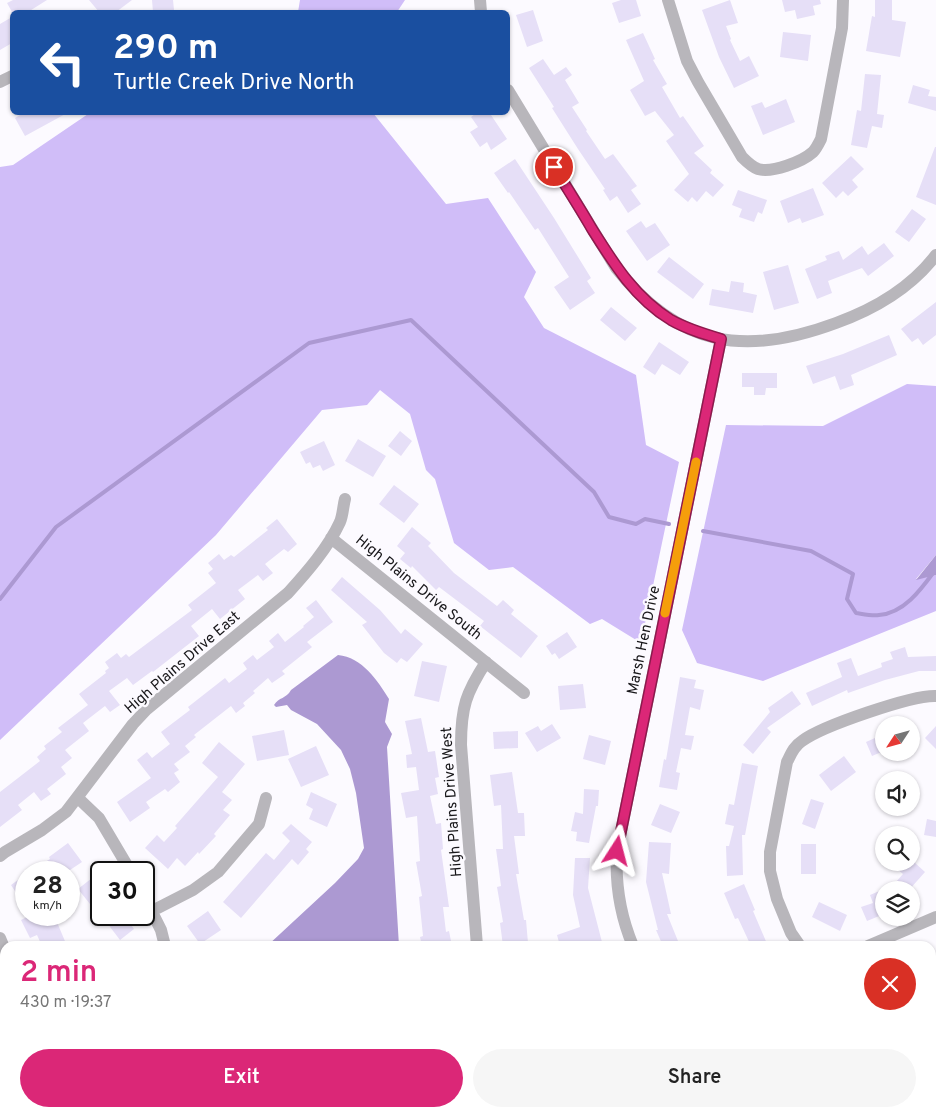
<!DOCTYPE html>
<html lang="en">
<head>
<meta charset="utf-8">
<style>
	body { margin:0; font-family:Overpass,sans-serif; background:#f6f6f6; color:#222; height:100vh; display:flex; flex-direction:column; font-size:19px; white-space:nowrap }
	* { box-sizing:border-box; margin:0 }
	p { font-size:16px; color:#767676 }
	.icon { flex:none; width:28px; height:28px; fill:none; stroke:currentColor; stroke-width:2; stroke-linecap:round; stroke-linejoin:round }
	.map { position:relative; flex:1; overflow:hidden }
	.panel { position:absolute; left:0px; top:941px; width:936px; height:176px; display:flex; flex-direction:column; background:#fff; border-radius:15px 15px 0 0; box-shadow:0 1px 4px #0004 }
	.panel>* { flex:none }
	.guide { position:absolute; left:10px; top:10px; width:500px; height:105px; border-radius:8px; box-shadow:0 1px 4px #0004; background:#1a4fa0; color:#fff; overflow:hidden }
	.needle { width:32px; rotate:234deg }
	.tools { position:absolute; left:875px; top:716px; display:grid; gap:10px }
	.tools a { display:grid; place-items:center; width:45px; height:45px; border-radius:50%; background:#fff; box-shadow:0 1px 4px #0004; font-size:25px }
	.speed { position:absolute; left:15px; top:861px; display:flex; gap:10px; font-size:25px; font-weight:700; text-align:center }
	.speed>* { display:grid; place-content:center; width:65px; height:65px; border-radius:50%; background:#fff; box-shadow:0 1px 4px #0004; line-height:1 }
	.speed small { font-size:12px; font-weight:400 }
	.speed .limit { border:2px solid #111; border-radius:8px; background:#fff; color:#111 }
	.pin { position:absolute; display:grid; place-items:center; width:42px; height:42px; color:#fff; margin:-21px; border:2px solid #fff; border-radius:50%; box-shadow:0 1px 5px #0007 }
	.me { position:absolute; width:55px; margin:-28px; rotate:9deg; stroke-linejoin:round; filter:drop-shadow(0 0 4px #0008) }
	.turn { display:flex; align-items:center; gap:18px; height:105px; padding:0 20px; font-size:22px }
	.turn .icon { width:65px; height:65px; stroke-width:2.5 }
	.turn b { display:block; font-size:35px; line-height:42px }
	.round { display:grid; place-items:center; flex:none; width:52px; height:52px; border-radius:26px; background:#f6f6f6 }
	.overview { display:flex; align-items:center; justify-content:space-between; height:85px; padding:0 20px }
	h1 { font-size:30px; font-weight:600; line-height:38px; color:#db2777 }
	.cta { display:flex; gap:10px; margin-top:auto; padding:10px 20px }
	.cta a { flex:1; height:58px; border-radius:30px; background:#db2777; color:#fff; font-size:20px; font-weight:600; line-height:58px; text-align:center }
	.cta a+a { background:#f6f6f6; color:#222 }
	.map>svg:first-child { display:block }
</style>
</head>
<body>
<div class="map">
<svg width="936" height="1117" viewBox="0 0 936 1117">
	<rect width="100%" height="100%" fill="#fcfaff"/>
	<path fill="#d0bdf8" d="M300,0H405L397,12H298Z
		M91,112L373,113L446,204L488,198L536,272L524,297L544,328L636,375L646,445L679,462L641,643L602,619L590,624L513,567L489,570L454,543L435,479L426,470L410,414L380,390L367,405L322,410L216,535L0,740V167L13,165Z
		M907,384L936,386V555L916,579L936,575V611L763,681L697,663L682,630L726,425L823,426Z"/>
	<path fill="#ac99d2" d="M936,555V575L916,580Z
		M338,655C362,657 378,681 389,699L385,722L392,734L387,747L399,946H267L335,883L358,859L364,848L356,793L350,769L341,750L317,724L291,710L287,705L276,707L274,705C279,697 286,699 291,690Z"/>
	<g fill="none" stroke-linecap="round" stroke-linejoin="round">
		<path stroke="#ac99d2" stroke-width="4" d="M703,531L811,551L853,574L847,599L856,613C863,614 872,616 879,615C905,613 922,588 936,569
			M0,599L56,527L309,343L411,320L594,492L609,517L636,524L645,519L669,524"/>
	</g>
	<path fill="#e6dff7" d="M13,0H47L28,12H12L7,3Z
		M89,0H132L116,12H99Z
		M152,0H173L174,10L153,12Z
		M621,0H636L641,16L619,23L612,3Z
		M730,0L738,23L726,26L731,39L730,40L740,61L749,56L759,76L734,88L719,57L702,10Z
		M782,0H820L821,4L813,6L815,15L797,19L795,10L785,12Z
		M875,0H892V20L906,22L900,57L866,51L872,16L875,17Z
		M533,10L543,41L527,47L516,15Z
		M12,17V43L0,50V24Z
		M783,32L811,35L808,61L780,57Z
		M643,33L655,59L653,60L667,84L662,87L680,118L683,116L704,146L694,153L712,170L710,173L724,185L713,197L706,191L697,202L692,197L688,202L674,190L689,174L666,141L674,135L655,111L645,116L630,90L644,81L626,40Z
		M543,59L554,75L566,67L572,75L565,80L579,103L572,107L587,130L586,131L605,159L613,154L637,186L631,190L641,204L628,213L617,196L610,201L603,190L605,189L578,149L552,108L554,107L529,68Z
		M865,74L881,75L877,114L884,115L882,128L872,126L867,148L851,145L857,110L861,111Z
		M913,85L930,90L928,96L936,97V111L908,103Z
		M786,99L795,122L763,135L751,106L762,102L765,108Z
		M25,112H69L25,136L15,118Z
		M478,112H489L507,139L491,150L487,142L480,147L470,132L478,127L471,117Z
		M935,147H936V205L916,197Z
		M851,156L864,169L852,180L858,187L848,196L843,191L836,198L822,183Z
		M515,159L554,218L591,278L587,281L595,293L570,310L554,287L569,277L538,228L535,230L509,192L508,193L494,173Z
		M813,188L824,215L802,223L800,218L788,223L780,201Z
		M738,190L767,200L762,214L758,212L754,222L739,217L742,209L732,205Z
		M912,209L926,219L909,242L895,232Z
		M641,221L646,228L655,223L670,245L647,261L626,231Z
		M884,243L894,256L868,276L862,268L828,281L832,293L817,299L805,269L827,260L825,256L839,251L843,260L862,246L868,255Z
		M669,257L704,284L693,299L657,272Z
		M788,265L799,303L774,310L763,272Z
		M731,281L744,283L743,292L757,295L753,313L709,305L712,289L729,292Z
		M936,302V335L923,345L918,338L912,342L901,329Z
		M611,307L637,328L625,341L600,320Z
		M889,335L897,355L851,375L854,385L840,390L835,376L813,384L806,366L843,354Z
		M659,342L689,362L680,375L662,364L655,375L643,367Z
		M742,373H777V388H766L765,395H754V387H742Z
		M400,431L412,441L401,456L388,446Z
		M358,439L386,456L373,477L345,461Z
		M324,441L335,465L323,471L320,465L313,468L310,462L306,464L300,452Z
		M394,485L419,504L404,523L379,504Z
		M277,519L297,544L288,552L284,549L265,564L273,573L263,581L258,575L238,590L245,599L220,619L212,609L191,626L199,636L153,672L152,671L133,685L127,678L109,691L120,705L110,712L105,706L83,723L89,731L65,750L72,758L61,767L66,774L47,789L51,794L41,801L34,792L18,805L22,810L0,827V792L40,761L37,757L46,749L44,746L62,732L58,728L88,705L79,694L106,673L105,671L109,668L105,662L117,653L121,658L126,654L129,657L192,610L188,605L216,583L208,573L213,569L208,563L219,554L224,560L231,555L234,557L268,530L266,528Z
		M412,527L431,543L428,546L454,573L497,606L503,600L514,610L511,614L538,636L521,658L480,626L484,621L439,587L436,590L412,566L411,568L400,559L405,553L397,546Z
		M342,577L380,610L401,634L405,629L423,644L407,662L401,658L397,663L384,653L362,625L367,622L331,590Z
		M316,600L333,622L307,642L312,647L282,671L285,674L272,683L268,678L253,691L255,693L243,703L245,706L236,713L231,706L194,735L196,737L185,746L190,752L174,764L179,770L174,773L180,782L168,792L165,789L146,802L150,808L130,822L117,802L151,778L137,760L147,752L152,758L170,744L161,732L190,710L188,707L225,678L229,683L247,669L243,663L253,655L257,660L274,647L269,641L278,633L285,642L304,627L303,626L314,617L306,608Z
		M567,632L577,647L559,659L555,653L552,655L546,646Z
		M905,647L908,657L936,656V671H919L885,680L848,693L847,690L812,706L806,693L842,677L837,663L851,658L858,676L882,667L881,663L893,659L890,652Z
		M422,661L447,666L439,702L414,696Z
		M680,677L696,680L694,688L704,690L700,710L690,707L685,735L694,736L691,750L681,748L676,772L680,773L677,790L659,787L664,759L666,760Z
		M583,684L586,708L560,710L558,686Z
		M792,691L801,704L767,728L771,732L753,754L743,745L770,712L768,708Z
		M421,718L428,752L435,751L439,777L435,778L438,794L430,796L436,824L441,823L443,849L441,850L449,907H443L446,932L449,931L452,946H422L420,937L423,936L419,897L422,896L416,862L420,861L417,816L406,818L401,793L419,790L416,767L407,768L406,755L412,754L405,721Z
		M552,724L561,738L537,752L525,733L538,726L541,731Z
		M936,726V749L925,738Z
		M284,730L289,755L257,761L252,736Z
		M518,731V748L494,749L493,732Z
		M884,734V751L872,756L866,742Z
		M589,735L611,741L605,765L583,759Z
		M219,742L245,764L222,792L232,800L223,810L230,815L214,834L216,836L199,854L198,852L185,866L177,858L168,869L145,848L157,835L164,842L177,828L175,826L218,777L202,763Z
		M316,746L329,775L301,787L288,759Z
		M844,756L856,772L831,791L819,775Z
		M742,763L758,766L745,835H742L743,875L727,876L726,846H729L734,826L725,824L729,804L734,805Z
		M512,772L518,813H524L525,836H514L519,874H516L524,920H526L528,943L503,946L500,923L503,922L497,887L501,886L496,849H503L501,805L494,806L490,775Z
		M584,789L599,790L598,806H596L589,843L576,841L577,832L571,831L575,812L583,814Z
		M311,792L337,804L327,827L309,819L313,809L306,805Z
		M811,799L824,803L815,829L802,824Z
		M660,804L680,812L671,833L651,825Z
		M927,819L936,821V837L924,835Z
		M291,824L312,842L306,849L309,852L298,865L292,859L241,918L223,902L266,853L274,860L290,841L282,833Z
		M649,842L671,843L669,874L662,873L671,914H667L680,946H663L656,930H658L646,882Z
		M68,843L82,862L67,872H29L50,859L49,857Z
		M801,844H816V874H801Z
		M575,858H590L588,888L603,946H560L557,935L580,927L573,895Z
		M901,862H914L925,872L909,890H903L895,883L903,874L896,868Z
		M101,871V896L90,904L78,889Z
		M26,874V908L11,885Z
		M744,884L755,910L753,911L768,946H751L738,918L735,919L724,893Z
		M884,889V914L867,921L861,907L873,903L870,895Z
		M819,902L847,915L840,931L812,917Z
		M208,911L221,930L200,944L187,926Z
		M31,915H54L67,946H42L37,935L30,938L21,920Z
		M101,915H124L134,929L120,940Z"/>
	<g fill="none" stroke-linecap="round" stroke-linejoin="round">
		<path stroke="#b8b6bb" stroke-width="12" d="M480,0L481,12
			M668,0L687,61L698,82L742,157C747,162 752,167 758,169C772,173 802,162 813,152C816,149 819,143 821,139L842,28L843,0
			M0,82L12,76
			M508,90L616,268C679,347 745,357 836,323C875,309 910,289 936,255
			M331,538L524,693
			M78,798L99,818L131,872
			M0,856L5,852L42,830L66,812L133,724L147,709L288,593C307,572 328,548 340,522C343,515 343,506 345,499
			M144,896L161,930L165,946
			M152,911L193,890L218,872L259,824L266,798
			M0,938L5,950
			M477,946L461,745C461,707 466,693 486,662
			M633,946C620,915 615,885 617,851L721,339
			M800,946L791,933L777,899L770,871V852L787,762C791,754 794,746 802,741C822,726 912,695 936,696
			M868,946L936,917
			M931,1063L936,1075
			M189,1112L191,1117
			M496,1112L498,1117
			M699,1112L701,1117"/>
		<path stroke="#97959c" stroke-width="18" d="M931,1101L936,1099
			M891,1117L902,1112"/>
	</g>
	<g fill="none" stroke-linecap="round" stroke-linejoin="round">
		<defs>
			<path id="route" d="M554,167C567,188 580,208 592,229C614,264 635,298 671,320C687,329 704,334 721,339L617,851"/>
		</defs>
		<use href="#route" stroke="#8e194d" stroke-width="12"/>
		<use href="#route" stroke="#db2777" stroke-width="9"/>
		<path stroke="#f59e0b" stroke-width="9" d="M665,613L696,462"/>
	</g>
	<g text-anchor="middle" stroke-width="5" stroke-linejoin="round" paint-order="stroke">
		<g font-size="15" fill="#18171a" stroke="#fcfaff">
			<text transform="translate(419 587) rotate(39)" y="5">High Plains Drive South</text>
			<text transform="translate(643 640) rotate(-78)" y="5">Marsh Hen Drive</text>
			<text transform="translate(182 662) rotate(-41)" y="5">High Plains Drive East</text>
			<text transform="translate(451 802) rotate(-94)" y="5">High Plains Drive West</text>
		</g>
	</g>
</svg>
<div class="tools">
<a><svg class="needle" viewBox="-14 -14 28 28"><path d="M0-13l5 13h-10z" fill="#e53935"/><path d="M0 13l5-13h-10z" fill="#767676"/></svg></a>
<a><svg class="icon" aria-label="sound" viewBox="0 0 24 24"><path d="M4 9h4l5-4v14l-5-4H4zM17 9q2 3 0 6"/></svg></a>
<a><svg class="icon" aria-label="search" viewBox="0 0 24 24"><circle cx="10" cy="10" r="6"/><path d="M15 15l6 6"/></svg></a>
<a><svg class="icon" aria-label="layers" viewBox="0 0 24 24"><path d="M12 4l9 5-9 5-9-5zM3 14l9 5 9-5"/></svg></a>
</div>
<div class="speed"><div>28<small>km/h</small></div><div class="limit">30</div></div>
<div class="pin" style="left:554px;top:167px;background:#d93025"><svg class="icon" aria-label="arrive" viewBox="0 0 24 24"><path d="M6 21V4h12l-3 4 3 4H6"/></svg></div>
<svg class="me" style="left:617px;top:851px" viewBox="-20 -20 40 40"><path d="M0-17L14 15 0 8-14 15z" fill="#db2777" stroke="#fff" stroke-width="4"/></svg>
<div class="guide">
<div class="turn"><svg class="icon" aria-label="left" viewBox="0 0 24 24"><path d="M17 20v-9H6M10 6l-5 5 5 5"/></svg><div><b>290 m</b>Turtle Creek Drive North</div></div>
</div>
<section class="panel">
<div class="overview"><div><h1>2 min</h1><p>430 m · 19:37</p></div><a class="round" style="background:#d93025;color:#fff"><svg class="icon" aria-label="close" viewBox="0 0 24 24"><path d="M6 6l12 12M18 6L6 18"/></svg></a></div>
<div class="cta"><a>Exit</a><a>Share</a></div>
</section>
</div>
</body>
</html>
